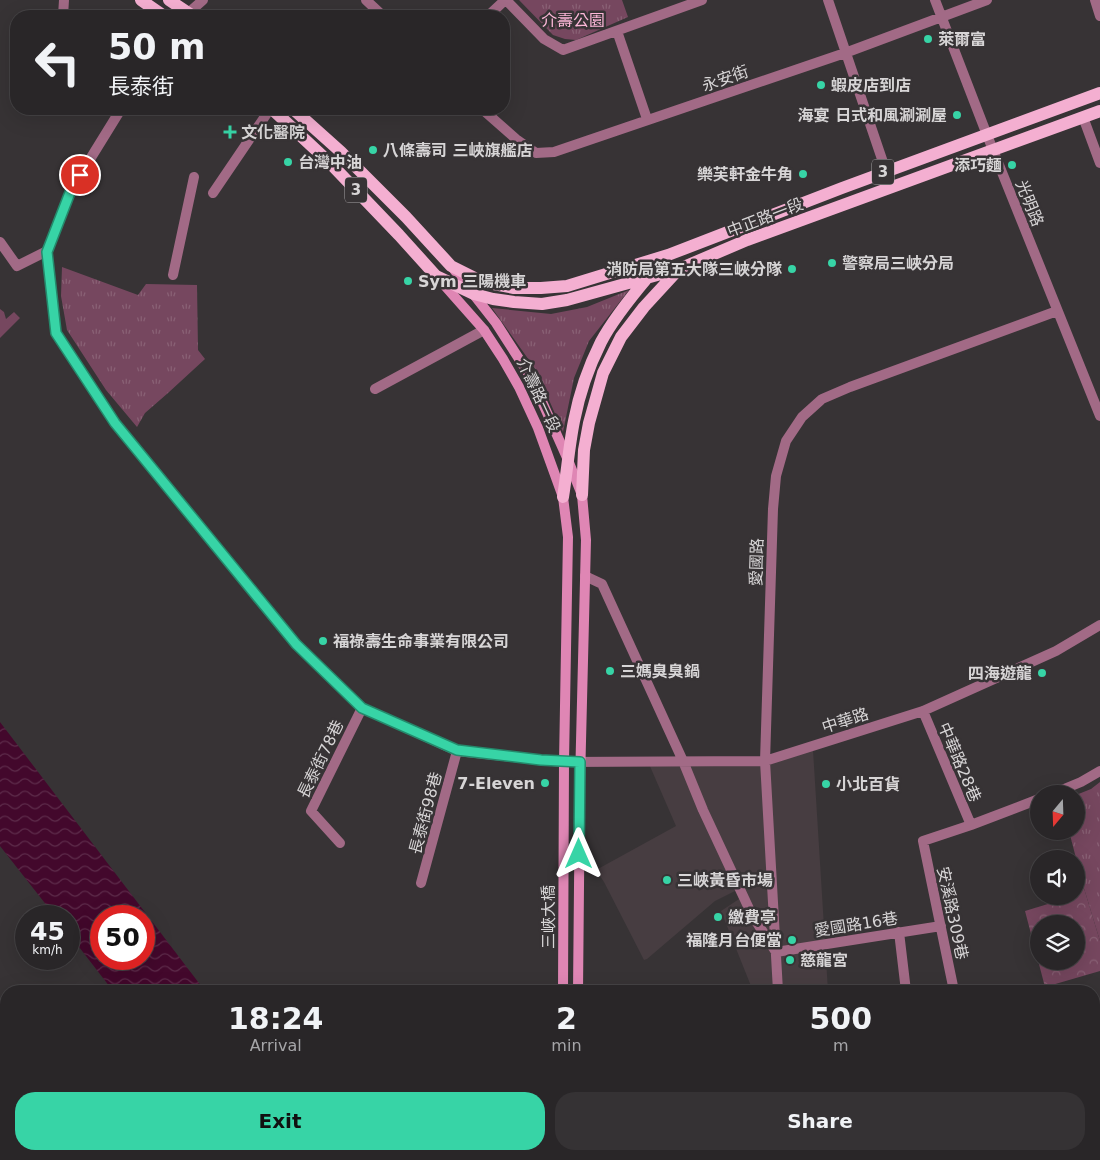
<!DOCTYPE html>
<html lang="en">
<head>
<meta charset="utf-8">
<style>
	body { margin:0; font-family:"DejaVu Sans","Noto Sans TC",sans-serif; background:#353234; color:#f1f3f6; height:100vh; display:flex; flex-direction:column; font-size:19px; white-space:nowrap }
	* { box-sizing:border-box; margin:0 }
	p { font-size:16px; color:#a5a5a8 }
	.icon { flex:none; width:28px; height:28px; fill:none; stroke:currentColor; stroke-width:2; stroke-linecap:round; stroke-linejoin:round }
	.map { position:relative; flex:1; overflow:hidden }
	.panel { position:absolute; left:0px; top:985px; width:1100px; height:175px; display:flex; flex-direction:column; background:#292628; border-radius:20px 20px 0 0; box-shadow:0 5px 20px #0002,0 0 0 1px #454345 }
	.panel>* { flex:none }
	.banner { position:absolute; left:10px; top:10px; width:500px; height:105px; border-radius:20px; box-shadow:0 5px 20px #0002,0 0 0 1px #454345; background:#292628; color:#f1f3f6; overflow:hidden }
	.needle { width:32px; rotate:199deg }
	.tools { position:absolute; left:1030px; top:785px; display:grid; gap:10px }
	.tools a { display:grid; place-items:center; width:55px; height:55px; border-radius:50%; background:#292628; box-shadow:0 5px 20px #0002,0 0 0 1px #454345; font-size:25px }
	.speed { position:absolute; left:15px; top:905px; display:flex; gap:10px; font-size:25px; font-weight:700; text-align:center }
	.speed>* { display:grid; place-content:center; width:65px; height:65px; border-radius:50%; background:#292628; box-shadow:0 5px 20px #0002,0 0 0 1px #454345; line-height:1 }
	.speed small { font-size:12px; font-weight:400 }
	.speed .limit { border:8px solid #d22; background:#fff; color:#111 }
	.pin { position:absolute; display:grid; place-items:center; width:42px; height:42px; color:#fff; margin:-21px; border:2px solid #fff; border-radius:50%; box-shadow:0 1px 5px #0007 }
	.me { position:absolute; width:55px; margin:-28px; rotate:0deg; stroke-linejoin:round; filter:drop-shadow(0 0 4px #0008) }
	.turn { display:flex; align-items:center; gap:18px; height:105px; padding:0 15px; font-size:22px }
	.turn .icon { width:65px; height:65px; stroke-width:2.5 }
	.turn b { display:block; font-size:35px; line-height:42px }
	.eta { display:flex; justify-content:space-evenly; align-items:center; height:85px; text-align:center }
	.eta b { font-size:30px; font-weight:700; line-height:35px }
	.action { display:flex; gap:10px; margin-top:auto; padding:10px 15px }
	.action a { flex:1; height:58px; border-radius:20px; background:#37d4a6; color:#111; font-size:20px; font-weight:700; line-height:58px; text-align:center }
	.action a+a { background:#353234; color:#f1f3f6 }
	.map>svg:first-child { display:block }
</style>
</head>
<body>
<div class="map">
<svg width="1100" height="1160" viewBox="0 0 1100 1160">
	<defs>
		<pattern id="grass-tufts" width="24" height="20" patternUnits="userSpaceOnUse" patternTransform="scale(1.25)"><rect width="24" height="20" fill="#76475f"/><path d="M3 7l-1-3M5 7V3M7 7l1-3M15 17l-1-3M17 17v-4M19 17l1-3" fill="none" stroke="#896175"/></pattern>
		<pattern id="forest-crowns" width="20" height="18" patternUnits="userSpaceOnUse" patternTransform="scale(1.25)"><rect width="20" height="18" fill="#76475f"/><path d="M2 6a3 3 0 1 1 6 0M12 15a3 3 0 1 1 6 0" fill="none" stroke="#896175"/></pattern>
		<pattern id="water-waves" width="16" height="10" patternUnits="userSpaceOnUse" patternTransform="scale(1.25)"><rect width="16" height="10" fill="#43082c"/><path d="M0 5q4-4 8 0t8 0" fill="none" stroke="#5d2b4a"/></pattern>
	</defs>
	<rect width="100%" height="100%" fill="#373335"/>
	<path fill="#473d41" d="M813,750L828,991H753L721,911L739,899L735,891L715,901L647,959L644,960L604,882L596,870L676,826L649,764H769Z"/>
	<path fill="url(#grass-tufts)" d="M519,0H622L628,17L576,40L565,39L553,35Z
		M62,267L138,295L146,284L197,285L198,350L205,359L168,393L145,413L137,427L106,390L67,330L61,296Z
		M629,290L589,341L574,378L563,432L536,370L492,308L551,314L587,307Z
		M1100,782V941L1083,885L1069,831H1076V795L1091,789Z"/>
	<path fill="url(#forest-crowns)" fill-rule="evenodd" d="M1083,885L1100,941V971L1045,987L1025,911L1061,900V896H1076V888ZM1039,924H1076V961H1039Z"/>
	<path fill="#76475f" d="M0,309L4,312L6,319L14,312L20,318L0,338Z"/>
	<path fill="url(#water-waves)" fill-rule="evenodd" d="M0,722L205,991H113L69,934V916H55L0,846ZM101,916H144V959H101Z
		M1094,1090H1100V1160H382L368,1154H1094Z"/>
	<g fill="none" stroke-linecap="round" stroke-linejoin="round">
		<path stroke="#a26a86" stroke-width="10" d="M366,0L383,16
			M506,0L544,39L563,50L702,0
			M828,0L886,171
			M935,0L987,135L1100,416
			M1095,0L1100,16
			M63,16L64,0
			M185,16L203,0
			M488,16L505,0
			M617,31L647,119
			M121,109L71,190L47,251L56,333L115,423L296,644L362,708L457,751L541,760L564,762L765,761L923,711L1056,651L1100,625
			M482,109L516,139L536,153L554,152L845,53L987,0
			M1083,117L1100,163
			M213,193L270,109
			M0,242L17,266L47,251
			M173,275L194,177
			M375,389L484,330
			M585,576L602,584L683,761L703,810L752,915L776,952L941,926
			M923,711L971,825
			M1052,794L1081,782L1100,771
			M340,843L311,811L362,708
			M421,883L457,751
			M899,932L906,991
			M778,991L765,761L773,509L776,476L786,441L802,417L822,399L850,387L1057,311
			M939,991L954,989
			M954,991L923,841L971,825L1039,799
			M1094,1026L1100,1024
			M0,1085L6,1092
			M67,1154L73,1160
			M788,1154V1160"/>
		<path stroke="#df86b4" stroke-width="10" d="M452,267L496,323L532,379L568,460L582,495L586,540L580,782L578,991
			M438,278L484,330L503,359L519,387L538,428L563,497L568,537L564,762L563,991
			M562,1160V1154
			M576,1160V1154"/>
		<path stroke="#f4afd1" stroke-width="12" d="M141,0L164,16
			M169,0L193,16
			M272,109L331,164L399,235L436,276L474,294L493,299L514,302L542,304L567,300L679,269L747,240L1100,111
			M293,109L341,152L406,217L451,266L483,282L514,288H541L567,286L668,255L842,188L1100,93
			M582,495L584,450L589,423L603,373L621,337L644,307L679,269
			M563,497C567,472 569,446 574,421C579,395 589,366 601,342C613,319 632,296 648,277"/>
	</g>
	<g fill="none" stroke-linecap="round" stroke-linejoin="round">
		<defs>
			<path id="route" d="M80,175L71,190L47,252L56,333L115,423L296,644L362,708L457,750L541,760L580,762L579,854"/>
		</defs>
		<use href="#route" stroke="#248a6c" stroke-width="12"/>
		<use href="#route" stroke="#37d4a6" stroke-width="9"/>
	</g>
	<g fill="#37d4a6" stroke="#373335" stroke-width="2">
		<circle cx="928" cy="39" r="5"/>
		<circle cx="821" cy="85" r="5"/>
		<circle cx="957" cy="115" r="5"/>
		<path d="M227.5 124.5h5v5h5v5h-5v5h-5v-5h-5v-5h5z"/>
		<circle cx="373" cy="150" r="5"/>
		<circle cx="288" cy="162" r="5"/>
		<circle cx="1012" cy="165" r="5"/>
		<circle cx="803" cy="174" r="5"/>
		<circle cx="832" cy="263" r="5"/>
		<circle cx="792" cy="269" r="5"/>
		<circle cx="408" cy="281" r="5"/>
		<circle cx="323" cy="641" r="5"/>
		<circle cx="610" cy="671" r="5"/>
		<circle cx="1042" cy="673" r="5"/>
		<circle cx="545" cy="783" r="5"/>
		<circle cx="826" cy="784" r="5"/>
		<circle cx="667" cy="880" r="5"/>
		<circle cx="718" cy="917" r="5"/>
		<circle cx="792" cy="940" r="5"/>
		<circle cx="790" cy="960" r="5"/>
	</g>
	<g text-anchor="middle" stroke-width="5" stroke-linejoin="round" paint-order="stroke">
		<g fill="#373335" stroke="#a7a4a6" stroke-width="1">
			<rect x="872" y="159.5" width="22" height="25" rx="4"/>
			<rect x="345" y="177.5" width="22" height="25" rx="4"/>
		</g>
		<g font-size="15" font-weight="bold" fill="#d7d5d6">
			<text x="883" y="177">3</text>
			<text x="356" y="195">3</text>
		</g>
		<g font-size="16" fill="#fcb7d8" stroke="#373335">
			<text x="573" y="26">介壽公園</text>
		</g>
		<g font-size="16" font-weight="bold" fill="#d7d5d6" stroke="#373335" text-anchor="start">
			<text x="938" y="45">萊爾富</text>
			<text x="831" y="91">蝦皮店到店</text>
			<text x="947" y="121" text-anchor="end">海宴 日式和風涮涮屋</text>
			<text x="241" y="138">文化醫院</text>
			<text x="383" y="156">八條壽司 三峽旗艦店</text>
			<text x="298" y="168">台灣中油</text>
			<text x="1002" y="171" text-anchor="end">添巧麵</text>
			<text x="793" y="180" text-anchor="end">樂芙軒金牛角</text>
			<text x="842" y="269">警察局三峽分局</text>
			<text x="782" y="275" text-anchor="end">消防局第五大隊三峽分隊</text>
			<text x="418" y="287">Sym 三陽機車</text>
			<text x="333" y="647">福祿壽生命事業有限公司</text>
			<text x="620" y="677">三媽臭臭鍋</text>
			<text x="1032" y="679" text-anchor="end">四海遊龍</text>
			<text x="535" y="789" text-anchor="end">7-Eleven</text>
			<text x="836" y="790">小北百貨</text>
			<text x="677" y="886">三峽黃昏市場</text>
			<text x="728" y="923">繳費亭</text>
			<text x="782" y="946" text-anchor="end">福隆月台便當</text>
			<text x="800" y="966">慈龍宮</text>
		</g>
		<g font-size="16" fill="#d7d5d6" stroke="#373335">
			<text transform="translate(725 78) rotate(-19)" y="6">永安街</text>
			<text transform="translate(1030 203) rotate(68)" y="6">光明路</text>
			<text transform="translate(765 217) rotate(-21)" y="6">中正路一段</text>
			<text transform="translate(539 395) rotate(65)" y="6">介壽路一段</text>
			<text transform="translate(756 562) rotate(-88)" y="6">愛國路</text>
			<text transform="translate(845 720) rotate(-18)" y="6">中華路</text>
			<text transform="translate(320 759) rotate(-64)" y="6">長泰街78巷</text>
			<text transform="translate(960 762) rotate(67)" y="6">中華路28巷</text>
			<text transform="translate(425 813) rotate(-75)" y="6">長泰街98巷</text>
			<text transform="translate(953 913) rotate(78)" y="6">安溪路309巷</text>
			<text transform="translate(548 917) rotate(-90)" y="6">三峽大橋</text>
			<text transform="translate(856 924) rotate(-9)" y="6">愛國路16巷</text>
		</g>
	</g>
</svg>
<div class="tools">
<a><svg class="needle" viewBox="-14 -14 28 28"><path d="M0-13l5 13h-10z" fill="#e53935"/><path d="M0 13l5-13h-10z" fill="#a5a5a8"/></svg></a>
<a><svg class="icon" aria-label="sound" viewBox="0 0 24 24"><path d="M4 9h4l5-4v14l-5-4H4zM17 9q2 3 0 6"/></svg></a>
<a><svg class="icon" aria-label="layers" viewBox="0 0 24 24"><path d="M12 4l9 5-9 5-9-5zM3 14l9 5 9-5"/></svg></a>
</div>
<div class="speed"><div>45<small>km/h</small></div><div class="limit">50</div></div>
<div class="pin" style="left:80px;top:175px;background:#d93025"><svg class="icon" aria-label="arrive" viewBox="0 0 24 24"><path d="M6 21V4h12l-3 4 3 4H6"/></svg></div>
<svg class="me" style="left:579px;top:854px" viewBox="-20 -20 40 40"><path d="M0-17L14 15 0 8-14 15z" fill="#37d4a6" stroke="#fff" stroke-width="4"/></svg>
<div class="banner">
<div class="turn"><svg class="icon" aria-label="left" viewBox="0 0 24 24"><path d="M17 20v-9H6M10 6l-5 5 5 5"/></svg><div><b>50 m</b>長泰街</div></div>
</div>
<section class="panel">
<div class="eta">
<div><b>18:24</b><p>Arrival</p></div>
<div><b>2</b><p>min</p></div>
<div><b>500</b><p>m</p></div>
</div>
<div class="action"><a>Exit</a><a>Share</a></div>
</section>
</div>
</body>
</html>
